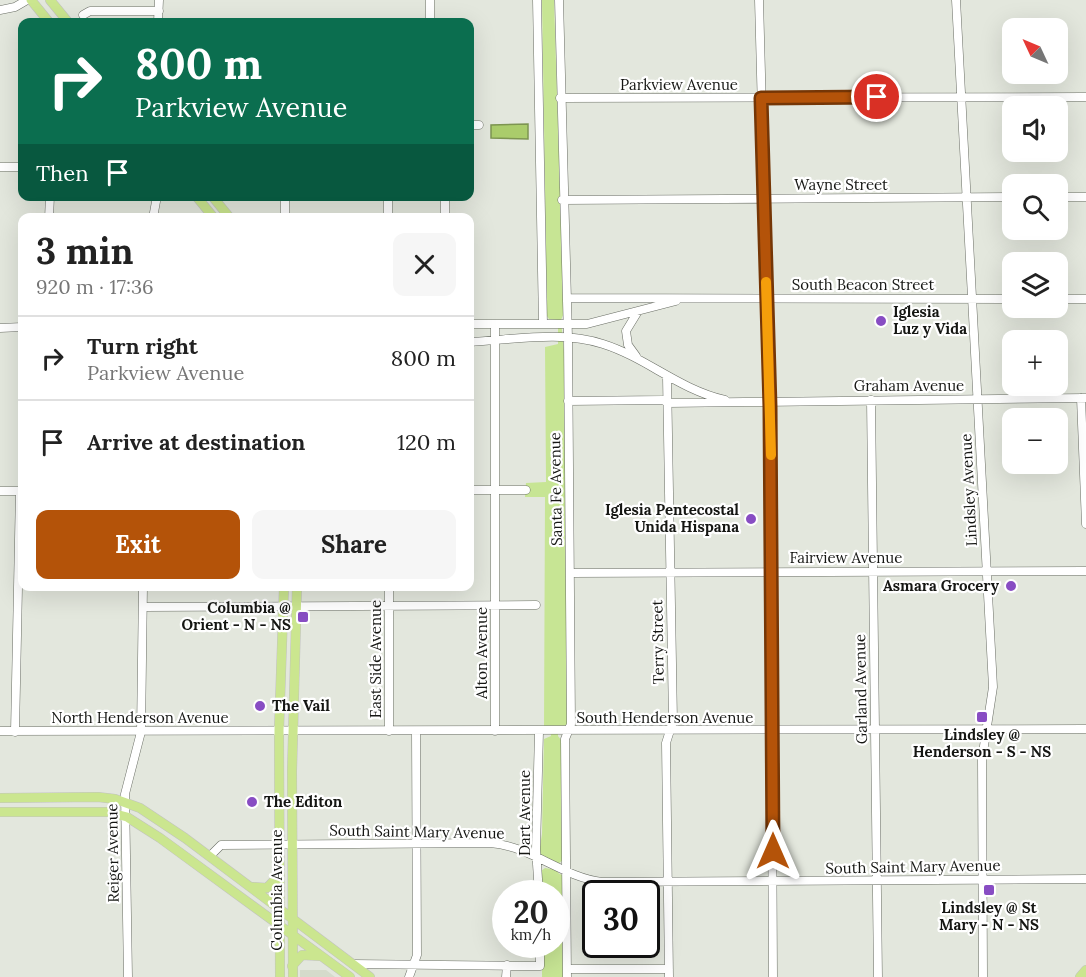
<!DOCTYPE html>
<html lang="en">
<head>
<meta charset="utf-8">
<style>
	body { margin:0; font-family:Lora,serif; background:#f6f6f6; color:#222; height:100vh; display:flex; flex-direction:column; font-size:22px; white-space:nowrap }
	* { box-sizing:border-box; margin:0 }
	p { font-size:20px; color:#767676 }
	.icon { flex:none; width:33px; height:33px; fill:none; stroke:currentColor; stroke-width:2; stroke-linecap:round; stroke-linejoin:round }
	.map { position:relative; flex:1; overflow:hidden }
	.panel { position:absolute; left:18px; top:213px; width:456px; height:378px; display:flex; flex-direction:column; background:#fff; border-radius:12px; box-shadow:0 6px 24px #0002 }
	.panel>* { flex:none }
	.guide { position:absolute; left:18px; top:18px; width:456px; height:183px; border-radius:12px; box-shadow:0 6px 24px #0002; background:#0b6e4f; color:#fff; overflow:hidden }
	.needle { width:39px; rotate:314deg }
	.controls { position:absolute; left:1002px; top:18px; display:grid; gap:12px }
	.controls a { display:grid; place-items:center; width:66px; height:66px; border-radius:12px; background:#fff; box-shadow:0 6px 24px #0002; font-size:30px }
	.speed { position:absolute; left:492px; top:880px; display:flex; gap:12px; font-size:30px; font-weight:700; text-align:center }
	.speed>* { display:grid; place-content:center; width:78px; height:78px; border-radius:50%; background:#fff; box-shadow:0 6px 24px #0002; line-height:1 }
	.speed small { font-size:15px; font-weight:400 }
	.speed .limit { border:3px solid #111; border-radius:9px; background:#fff; color:#111 }
	.pin { position:absolute; display:grid; place-items:center; width:51px; height:51px; color:#fff; margin:-26px; border:3px solid #fff; border-radius:50%; box-shadow:0 2px 6px #0007 }
	.me { position:absolute; width:66px; margin:-33px; rotate:0deg; stroke-linejoin:round; filter:drop-shadow(0 0 4px #0008) }
	.turn { display:flex; align-items:center; gap:21px; height:126px; padding:0 18px; font-size:27px }
	.turn .icon { width:78px; height:78px; stroke-width:2.5 }
	.turn b { display:block; font-size:42px; line-height:51px }
	.then { display:flex; align-items:center; height:57px; padding:0 18px; background:#0003; gap:12px; font-size:22px }
	.round { display:grid; place-items:center; flex:none; width:63px; height:63px; border-radius:12px; background:#f6f6f6 }
	.headline { display:flex; align-items:center; justify-content:space-between; height:102px; padding:0 18px }
	h1 { font-size:36px; font-weight:700; line-height:45px }
	.cta { display:flex; gap:12px; margin-top:auto; padding:12px 18px }
	.cta a { flex:1; height:69px; border-radius:12px; background:#b45309; color:#fff; font-size:24px; font-weight:700; line-height:69px; text-align:center }
	.cta a+a { background:#f6f6f6; color:#222 }
	ul { padding:0; list-style:none }
	li { display:flex; align-items:center; gap:18px; height:84px; padding:0 18px; border-top:2px solid #e0e0e0 }
	li div { flex:1 }
	li b { display:block; font-size:22px }
	li em { font-style:normal }
	.map>svg:first-child { display:block }
</style>
</head>
<body>
<div class="map">
<svg width="1086" height="977" viewBox="0 0 1086 977">
	<rect width="100%" height="100%" fill="#e3e7dd"/>
	<path fill="#d5dbcb" d="M300,970H326L335,977H300Z"/>
	<path fill="#c7e594" d="M542,0H554L564,313L561,320L564,351L568,724L558,729V736L561,740L563,860L558,864V873L562,875L564,977H542V945H556V894H541V871L545,868L551,869V862L539,853L542,834L544,739L551,736L550,728H544L545,497H525L526,483L546,482L545,347L558,344V320L549,319L547,316Z"/>
	<path fill="#aacc6b" stroke="#7d9551" stroke-width="1.5" d="M528,124V139L491,138V125Z"/>
	<g fill="none" stroke-linecap="round" stroke-linejoin="round">
		<defs>
			<path id="minor" d="M537,0L543,324
				M559,0L568,338L571,724L565,739L567,977
				M759,0L770,407L773,977
				M956,0L993,687L982,759L983,977
				M0,10L15,7L27,0
				M83,15L90,11H159
				M158,22L159,0
				M430,22V0
				M560,98L1086,97
				M470,125H479
				M0,167H22
				M388,196V218
				M445,196V218
				M1058,197H1086
				M562,200L1012,197
				M49,218L50,196
				M153,218L157,196
				M285,218V196
				M567,298L1012,299
				M1058,299H1086
				M470,324H587L676,301
				M0,328L22,327
				M470,342C512,340 562,330 603,344C647,358 678,389 725,400
				M636,356L628,345L626,331L637,313
				M667,377L673,721L666,743L669,977
				M1081,398L1086,524
				M871,400L878,977
				M568,401L663,400L668,403L1086,398
				M470,490H526
				M0,491H22
				M570,573L1086,571
				M389,586V731
				M143,607L536,605
				M0,731L1086,729
				M495,731V324
				M15,732L20,491
				M210,856L221,845L490,843C531,846 562,877 602,882L1086,879
				M539,894L536,849L539,732
				M353,964L540,966V945
				M567,969H669
				M128,977L125,794L141,732L143,586
				M409,977L417,955L416,731
				M506,977L507,965"/>
			<path id="major" d="M31,0L49,22
				M50,0L68,22
				M196,196L214,218
				M212,196L230,218
				M0,798L98,797L115,799L140,808L185,838L370,977
				M0,812H108L127,817L160,838L350,977
				M253,887L267,888L280,874
				M292,966L302,955L321,956
				M280,977L279,730L284,586
				M293,977L292,771L297,586
				M1080,977L1086,970"/>
		</defs>
		<use href="#minor" stroke="#6a6e65" stroke-width="9"/>
		<use href="#major" stroke="#c2c2c2" stroke-width="10"/>
		<use href="#minor" stroke="#fff" stroke-width="8"/>
		<use href="#major" stroke="#cbe68f" stroke-width="9"/>
	</g>
	<g fill="none" stroke-linecap="round" stroke-linejoin="round">
		<defs>
			<path id="route" d="M773,851L770,407L761,98L877,97"/>
		</defs>
		<use href="#route" stroke="#753606" stroke-width="15"/>
		<use href="#route" stroke="#b45309" stroke-width="10"/>
		<path stroke="#f59e0b" stroke-width="10" d="M766,282L771,455"/>
	</g>
	<g fill="#884dc3" stroke="#fff" stroke-width="2">
		<circle cx="881" cy="321" r="6"/>
		<circle cx="751" cy="519" r="6"/>
		<circle cx="1011" cy="586" r="6"/>
		<rect x="297" y="611" width="12" height="12" rx="3"/>
		<circle cx="260" cy="706" r="6"/>
		<rect x="976" y="711" width="12" height="12" rx="3"/>
		<circle cx="252" cy="802" r="6"/>
		<rect x="983" y="884" width="12" height="12" rx="3"/>
	</g>
	<g text-anchor="middle" stroke-width="4.5" stroke-linejoin="round" paint-order="stroke">
		<g font-size="15" fill="#151613" stroke="#fff">
			<text x="679" y="90">Parkview Avenue</text>
			<text x="841" y="190">Wayne Street</text>
			<text x="863" y="290">South Beacon Street</text>
			<text x="909" y="391">Graham Avenue</text>
			<text transform="translate(556 489) rotate(-91)" y="5">Santa Fe Avenue</text>
			<text transform="translate(969 490) rotate(-93)" y="5">Lindsley Avenue</text>
			<text x="846" y="563">Fairview Avenue</text>
			<text transform="translate(658 642) rotate(-91)" y="5">Terry Street</text>
			<text transform="translate(482 653) rotate(-90)" y="5">Alton Avenue</text>
			<text transform="translate(376 659) rotate(-90)" y="5">East Side Avenue</text>
			<text transform="translate(861 689) rotate(-91)" y="5">Garland Avenue</text>
			<text x="140" y="723">North Henderson Avenue</text>
			<text x="665" y="723">South Henderson Avenue</text>
			<text transform="translate(525 813) rotate(-90)" y="5">Dart Avenue</text>
			<text transform="translate(417 832) rotate(1)" y="5">South Saint Mary Avenue</text>
			<text transform="translate(113 853) rotate(-91)" y="5">Reiger Avenue</text>
			<text transform="translate(913 867) rotate(-1)" y="5">South Saint Mary Avenue</text>
			<text transform="translate(277 890) rotate(-90)" y="5">Columbia Avenue</text>
		</g>
		<g font-size="15" font-weight="bold" fill="#151613" stroke="#fff" text-anchor="start">
			<text x="893" y="317">Iglesia<tspan x="893" dy="17">Luz y Vida</tspan></text>
			<text x="739" y="515" text-anchor="end">Iglesia Pentecostal<tspan x="739" dy="17">Unida Hispana</tspan></text>
			<text x="999" y="591" text-anchor="end">Asmara Grocery</text>
			<text x="291" y="613" text-anchor="end">Columbia @<tspan x="291" dy="17">Orient - N - NS</tspan></text>
			<text x="272" y="711">The Vail</text>
			<text x="982" y="740" text-anchor="middle">Lindsley @<tspan x="982" dy="17">Henderson - S - NS</tspan></text>
			<text x="264" y="807">The Editon</text>
			<text x="989" y="913" text-anchor="middle">Lindsley @ St<tspan x="989" dy="17">Mary - N - NS</tspan></text>
		</g>
	</g>
</svg>
<div class="controls">
<a><svg class="needle" viewBox="-14 -14 28 28"><path d="M0-13l5 13h-10z" fill="#e53935"/><path d="M0 13l5-13h-10z" fill="#767676"/></svg></a>
<a><svg class="icon" aria-label="sound" viewBox="0 0 24 24"><path d="M4 9h4l5-4v14l-5-4H4zM17 9q2 3 0 6"/></svg></a>
<a><svg class="icon" aria-label="search" viewBox="0 0 24 24"><circle cx="10" cy="10" r="6"/><path d="M15 15l6 6"/></svg></a>
<a><svg class="icon" aria-label="layers" viewBox="0 0 24 24"><path d="M12 4l9 5-9 5-9-5zM3 14l9 5 9-5"/></svg></a>
<a>+</a>
<a>−</a>
</div>
<div class="speed"><div>20<small>km/h</small></div><div class="limit">30</div></div>
<div class="pin" style="left:877px;top:97px;background:#d93025"><svg class="icon" aria-label="arrive" viewBox="0 0 24 24"><path d="M6 21V4h12l-3 4 3 4H6"/></svg></div>
<svg class="me" style="left:773px;top:851px" viewBox="-20 -20 40 40"><path d="M0-17L14 15 0 8-14 15z" fill="#b45309" stroke="#fff" stroke-width="4"/></svg>
<div class="guide">
<div class="turn"><svg class="icon" aria-label="right" viewBox="0 0 24 24"><path d="M7 20v-9h11M14 6l5 5-5 5"/></svg><div><b>800 m</b>Parkview Avenue</div></div>
<div class="then">Then<svg class="icon" aria-label="arrive" viewBox="0 0 24 24"><path d="M6 21V4h12l-3 4 3 4H6"/></svg></div>
</div>
<section class="panel">
<div class="headline"><div><h1>3 min</h1><p>920 m · 17:36</p></div><a class="round"><svg class="icon" aria-label="close" viewBox="0 0 24 24"><path d="M6 6l12 12M18 6L6 18"/></svg></a></div>
<ul>
<li><svg class="icon" aria-label="right" viewBox="0 0 24 24"><path d="M7 20v-9h11M14 6l5 5-5 5"/></svg><div><b>Turn right</b><p>Parkview Avenue</p></div><em>800 m</em></li>
<li><svg class="icon" aria-label="arrive" viewBox="0 0 24 24"><path d="M6 21V4h12l-3 4 3 4H6"/></svg><div><b>Arrive at destination</b></div><em>120 m</em></li>
</ul>
<div class="cta"><a>Exit</a><a>Share</a></div>
</section>
</div>
</body>
</html>
